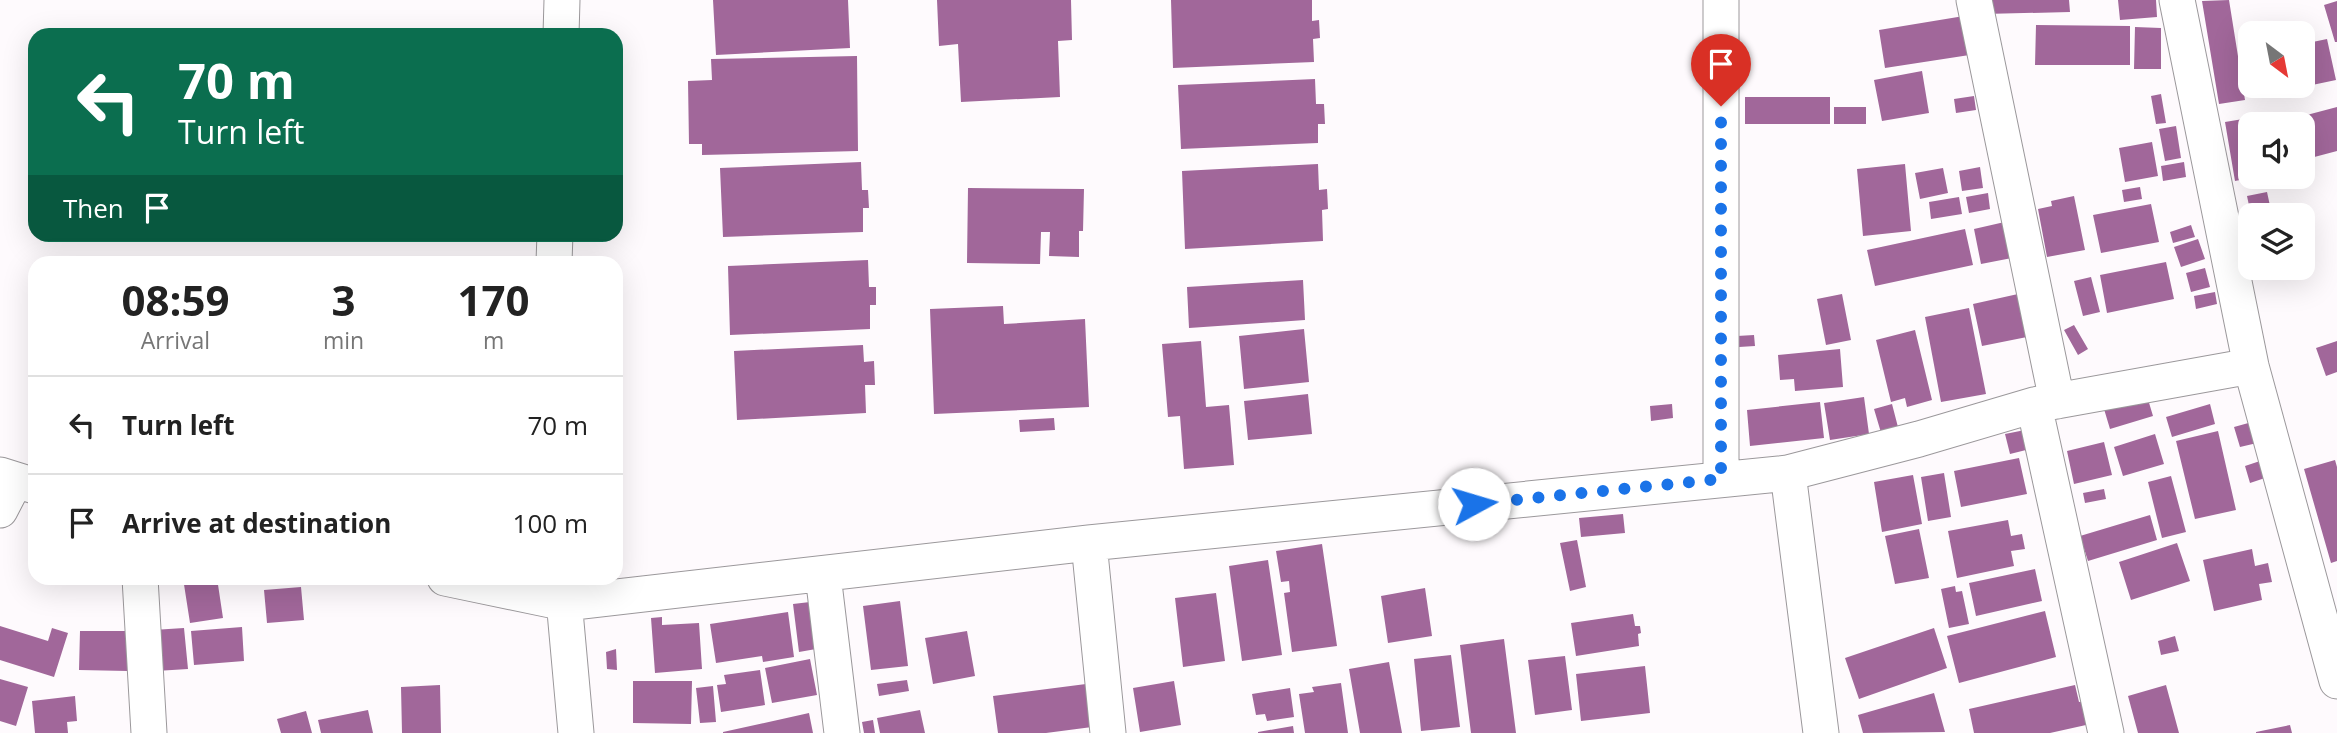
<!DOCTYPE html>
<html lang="en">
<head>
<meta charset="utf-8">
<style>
	body { margin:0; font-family:"Open Sans",sans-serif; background:#f2f2f2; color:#222; height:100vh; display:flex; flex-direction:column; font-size:26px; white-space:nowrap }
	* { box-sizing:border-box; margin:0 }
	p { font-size:23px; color:#767676 }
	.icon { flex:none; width:38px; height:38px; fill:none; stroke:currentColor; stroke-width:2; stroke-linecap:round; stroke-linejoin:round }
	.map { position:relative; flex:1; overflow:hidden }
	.sheet { position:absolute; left:28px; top:256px; width:595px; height:329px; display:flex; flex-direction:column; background:#fff; border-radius:21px; box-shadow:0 7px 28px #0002 }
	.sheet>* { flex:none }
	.top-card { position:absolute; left:28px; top:28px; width:595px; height:214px; border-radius:21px; box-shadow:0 7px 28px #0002; background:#0b6e4f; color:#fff; overflow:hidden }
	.needle { width:46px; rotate:148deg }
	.fabs { position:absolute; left:2238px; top:21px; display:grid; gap:14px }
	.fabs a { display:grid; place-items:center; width:77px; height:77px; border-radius:14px; background:#fff; box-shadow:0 7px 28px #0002; font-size:35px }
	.pin { position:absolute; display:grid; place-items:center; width:60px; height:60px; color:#fff; margin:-72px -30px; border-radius:50% 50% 50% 0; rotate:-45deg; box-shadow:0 0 7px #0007 }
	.pin .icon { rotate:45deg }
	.me { position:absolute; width:77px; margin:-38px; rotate:84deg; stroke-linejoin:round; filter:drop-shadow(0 0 5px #0008) }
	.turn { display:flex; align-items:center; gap:24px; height:147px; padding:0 35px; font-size:32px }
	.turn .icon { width:91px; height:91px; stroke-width:2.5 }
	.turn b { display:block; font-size:49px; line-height:60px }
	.then { display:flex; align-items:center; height:66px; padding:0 35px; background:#0003; gap:14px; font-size:26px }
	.eta { display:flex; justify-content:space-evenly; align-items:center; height:119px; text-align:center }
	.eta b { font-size:42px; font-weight:700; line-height:49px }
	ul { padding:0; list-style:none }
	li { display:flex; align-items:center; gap:21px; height:98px; padding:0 35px; border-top:2px solid #e0e0e0 }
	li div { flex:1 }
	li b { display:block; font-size:26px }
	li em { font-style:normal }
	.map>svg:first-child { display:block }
</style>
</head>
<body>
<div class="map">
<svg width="2337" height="733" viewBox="0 0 2337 733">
	<rect width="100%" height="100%" fill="#fefafd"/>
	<path fill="#a1679a" d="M713,0H848L850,48L716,55Z
		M937,0H1071L1072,40L1058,41L1060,97L961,102L958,44L939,46Z
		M1171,0H1312V21L1319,20L1320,38L1313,39L1314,62L1173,68Z
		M1984,0H2069L2070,12L1984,14Z
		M2118,0H2156L2157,17L2120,20Z
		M2229,0L2245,100L2219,104L2202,1Z
		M2337,1V42H2335L2324,5Z
		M1970,15L1976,54L1885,68L1879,30Z
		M2036,25L2130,26V65H2035Z
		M2135,27L2161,28V69H2134Z
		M2327,39L2336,80L2259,96L2257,86H2303V44Z
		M857,56L858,151L702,155V144H689L688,81L712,80L711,59Z
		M1922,71L1929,113L1882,121L1874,80Z
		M1315,79L1316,104H1324L1325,124H1318V143L1181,149L1178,85Z
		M2161,94L2166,123L2156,124L2151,96Z
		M1974,96L1976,110L1956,113L1954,99Z
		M1745,97H1830V124H1745Z
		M1834,107H1866V124H1834Z
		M2337,107V151L2303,160V124L2277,123Z
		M2255,117L2257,124H2250V178L2235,181L2225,122Z
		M2176,126L2181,158L2165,161L2159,129Z
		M2152,142L2158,176L2125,182L2119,148Z
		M861,162L862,190H868L869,208H863V232L723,237L720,168Z
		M2184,162L2186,177L2163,181L2161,166Z
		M1318,164L1319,190L1327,189L1328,209L1322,210L1323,241L1185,249L1182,171Z
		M1905,164L1911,231L1863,236L1857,169Z
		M1980,167L1983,188L1962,191L1959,171Z
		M1943,168L1948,193L1920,199L1915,173Z
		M2140,187L2142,199L2124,202L2122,190Z
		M968,188L1084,189L1083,231H1079V257L1049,256L1050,232H1041L1040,264L967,263Z
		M2267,192L2272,215H2251L2247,196Z
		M1988,193L1990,209L1969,213L1966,197Z
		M2074,196L2085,250L2047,257L2038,209L2052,206L2051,201Z
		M1959,197L1962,214L1931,219L1929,202Z
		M2151,204L2159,242L2101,253L2093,215Z
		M2009,221L2017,257L1981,264L1974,229Z
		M2191,225L2195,237L2173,243L2170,232Z
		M1965,229L1973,265L1875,286L1867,250Z
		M2198,239L2205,259L2181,267L2174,247Z
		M868,260L869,287H876V305H870V329L730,335L728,266Z
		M2166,262L2174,299L2107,313L2100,275Z
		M2205,268L2210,287L2191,292L2186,273Z
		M2091,277L2100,312L2083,316L2074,281Z
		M1303,280L1305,320L1189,328L1187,287Z
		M2215,292L2217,304L2196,309L2194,296Z
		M1842,294L1851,340L1826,345L1817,299Z
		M2018,294L2027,337L1982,346L1973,304Z
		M1003,306L1004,324L1085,319L1089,407L934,414L930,309Z
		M1969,308L1986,394L1941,402L1925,317Z
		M2074,325L2088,349L2078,355L2064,330Z
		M1304,329L1309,382L1244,389L1239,336Z
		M1915,330L1932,400L1907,407L1905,398L1891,402L1876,340Z
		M1754,335L1755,346L1739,347L1737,336Z
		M1201,341L1206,407L1229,405L1234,465L1184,469L1180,416L1168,417L1162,344Z
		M2337,341V372L2326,376L2316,348Z
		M863,345L864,362L874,361L875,385H865L866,413L737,420L734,351Z
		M1840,349L1843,387L1795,391L1794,379L1780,380L1778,355Z
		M1308,394L1312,434L1248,440L1244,401Z
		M2147,396L2153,416L2110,429L2104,409Z
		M1864,397L1869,434L1830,440L1824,403Z
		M1820,402L1824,438L1750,446L1747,410Z
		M1672,404L1673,418L1651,421L1650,406Z
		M1892,404L1899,431L1882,436L1874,409Z
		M2210,404L2215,424L2172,437L2166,417Z
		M1054,418L1055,430L1020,432L1019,420Z
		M2252,422L2257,443L2240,447L2234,427Z
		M2025,430L2030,449L2010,454L2005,434Z
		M2218,431L2236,510L2195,519L2176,441Z
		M2155,434L2164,464L2123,476L2114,447Z
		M2104,442L2112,475L2074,484L2067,451Z
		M2019,458L2027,494L1961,507L1954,471Z
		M2335,460L2337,467V561L2331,563L2304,469Z
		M2260,461L2265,478L2250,483L2245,466Z
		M1944,473L1951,517L1928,521L1921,477Z
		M1913,475L1922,524L1882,532L1874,482Z
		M2171,476L2186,532L2162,538L2148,482Z
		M2104,489L2106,499L2085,503L2083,493Z
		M1623,514L1625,533L1581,537L1579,518Z
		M2150,515L2157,540L2088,561L2080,536Z
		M2008,520L2011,536L2022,534L2025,549L2011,551L2014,566L1957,578L1948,531Z
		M1919,529L1929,578L1895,584L1885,536Z
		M1577,540L1586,587L1570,591L1560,543Z
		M2177,543L2190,581L2131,600L2119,562Z
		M1322,544L1337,646L1292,652L1284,593L1290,592L1289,581L1281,582L1276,551Z
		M2252,549L2255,566L2268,563L2272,582L2259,584L2262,600L2214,611L2203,560Z
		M1268,560L1282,655L1242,661L1229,566Z
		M2035,569L2042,601L1976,616L1969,583Z
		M183,578H217L223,618L190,623Z
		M1955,586L1956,592L1962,591L1969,624L1949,628L1941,589Z
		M301,587L304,620L267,623L264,590Z
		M1425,588L1432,636L1388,643L1381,596Z
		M1216,593L1225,661L1183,667L1175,598Z
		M900,601L908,666L871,670L863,606Z
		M810,602L816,649L799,652L793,604Z
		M2045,611L2056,657L1959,683L1947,636Z
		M788,612L794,657L763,662L762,656L716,663L710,624Z
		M1633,614L1635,626H1640L1641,633L1638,634L1639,646L1576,656L1571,623Z
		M662,617V625L699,623L702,669L655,673L651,618Z
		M0,626L48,641L52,628L68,633L54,677L0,660Z
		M242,627L244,661L194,665L191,631Z
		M184,628L188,669L156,671L153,630Z
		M1934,628L1947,668L1859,699L1845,658Z
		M80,631H128V671L79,670Z
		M967,631L975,676L933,684L925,638Z
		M2175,636L2179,651L2161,655L2158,641Z
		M1504,639L1516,733H1471L1460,645Z
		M616,649L617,670L607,669L606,652Z
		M1451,655L1460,727L1421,731L1414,659Z
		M1565,656L1572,710L1535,715L1528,660Z
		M810,659L817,695L772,703L765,668Z
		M1389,662L1402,733H1360L1349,669Z
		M1645,666L1650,713L1581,721L1576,674Z
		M760,670L765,705L721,712L717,685L726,684L724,675Z
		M0,679L28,687L16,726L0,721Z
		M907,680L909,691L879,696L877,684Z
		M633,681H692L691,724L633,723Z
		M1174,681L1181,725L1140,732L1133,688Z
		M1341,683L1348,733H1305L1299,694L1314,692L1312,687Z
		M1086,684L1092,727L1046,733H998L993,696Z
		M440,685L441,733H402L401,687Z
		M2075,685L2079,702L2090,700L2095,723L2050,733H1974L1969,709Z
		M2166,685L2179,733H2138L2128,696Z
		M713,686L716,722L700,723L696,688Z
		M1290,688L1294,717L1267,721L1265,714L1256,715L1252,694Z
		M1934,693L1945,732L1863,733L1858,715Z
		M75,696L77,721L67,722L68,733H35L32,701Z
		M368,710L373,733H321L318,720Z
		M920,710L925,733H880L877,718Z
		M306,711L312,733H281L277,719Z
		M809,713L813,733H723V732Z
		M873,720L875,733H864L862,722Z
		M2290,725L2292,733H2256V732Z
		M1293,726L1294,733H1258V732Z"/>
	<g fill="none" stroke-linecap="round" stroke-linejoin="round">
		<defs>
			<path id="minor" d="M1721,0V479
				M1974,0L2057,401
				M2177,0L2251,366L2337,681
				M561,35L562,0
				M554,262L555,234
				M2034,405L2106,733
				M1788,473L1821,733
				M0,475L35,486
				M0,510L15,481
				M1089,543L1108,733
				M823,575L842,733
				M140,578L149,733
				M445,578L565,603L1089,543L1788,473L1919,439L2034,405L2251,366
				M562,578L576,733"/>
		</defs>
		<use href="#minor" stroke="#9b989b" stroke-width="37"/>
		<use href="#minor" stroke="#fff" stroke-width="35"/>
	</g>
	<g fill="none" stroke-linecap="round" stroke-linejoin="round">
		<path stroke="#1a73e8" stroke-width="12" stroke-dasharray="0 21.6" d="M1474,504L1721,479V106"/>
	</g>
</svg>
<div class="fabs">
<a><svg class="needle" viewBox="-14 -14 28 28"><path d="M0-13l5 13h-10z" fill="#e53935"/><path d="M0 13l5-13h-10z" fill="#767676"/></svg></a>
<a><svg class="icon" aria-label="sound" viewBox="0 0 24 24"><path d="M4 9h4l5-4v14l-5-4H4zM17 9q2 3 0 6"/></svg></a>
<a><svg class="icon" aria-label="layers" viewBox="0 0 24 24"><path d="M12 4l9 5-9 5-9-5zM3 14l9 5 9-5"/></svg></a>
</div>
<div class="pin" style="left:1721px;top:106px;background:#d93025"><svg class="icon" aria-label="arrive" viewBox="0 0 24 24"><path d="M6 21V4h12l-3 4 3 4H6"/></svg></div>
<svg class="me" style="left:1474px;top:504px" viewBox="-20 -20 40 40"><circle r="19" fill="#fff"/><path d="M0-13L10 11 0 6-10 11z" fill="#1a73e8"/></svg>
<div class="top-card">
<div class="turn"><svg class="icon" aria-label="left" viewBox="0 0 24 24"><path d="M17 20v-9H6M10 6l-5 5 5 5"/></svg><div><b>70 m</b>Turn left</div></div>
<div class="then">Then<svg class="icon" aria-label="arrive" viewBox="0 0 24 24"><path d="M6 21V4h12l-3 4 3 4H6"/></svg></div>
</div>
<section class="sheet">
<div class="eta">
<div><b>08:59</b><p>Arrival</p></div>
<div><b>3</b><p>min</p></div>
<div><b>170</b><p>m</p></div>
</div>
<ul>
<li><svg class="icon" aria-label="left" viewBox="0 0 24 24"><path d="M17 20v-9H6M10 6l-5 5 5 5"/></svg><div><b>Turn left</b></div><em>70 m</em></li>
<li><svg class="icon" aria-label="arrive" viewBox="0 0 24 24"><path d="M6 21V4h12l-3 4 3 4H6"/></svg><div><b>Arrive at destination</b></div><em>100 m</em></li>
</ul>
</section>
</div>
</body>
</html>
